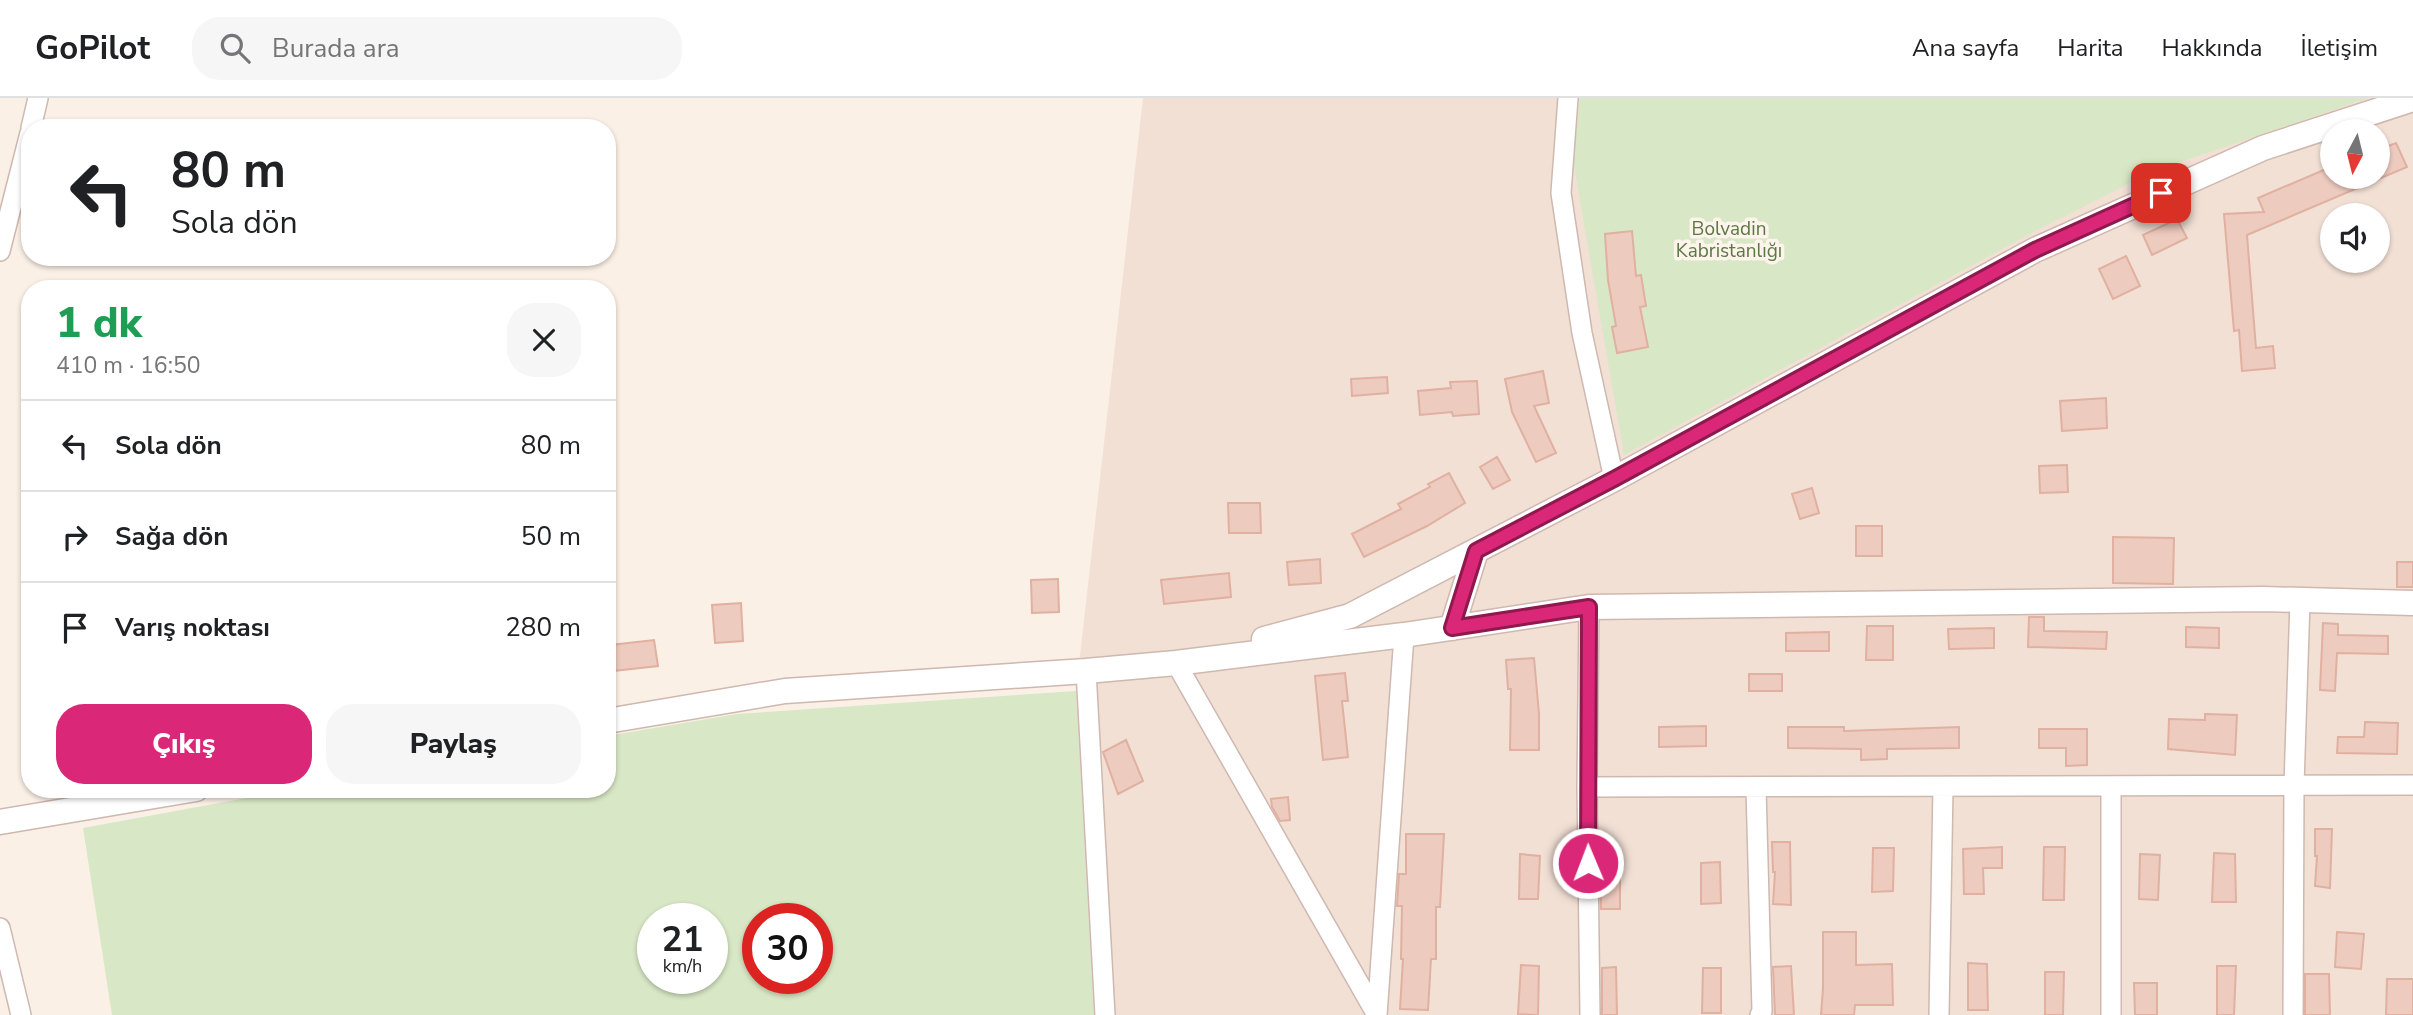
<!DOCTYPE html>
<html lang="tr">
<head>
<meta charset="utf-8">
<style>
	body { margin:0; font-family:"Nunito Sans",sans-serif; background:#f6f6f6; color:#202124; height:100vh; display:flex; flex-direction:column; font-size:26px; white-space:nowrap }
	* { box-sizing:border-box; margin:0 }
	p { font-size:23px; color:#757577 }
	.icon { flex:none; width:38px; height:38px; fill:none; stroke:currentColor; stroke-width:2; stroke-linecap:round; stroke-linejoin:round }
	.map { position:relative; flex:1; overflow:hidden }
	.sheet { position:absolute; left:21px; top:182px; width:595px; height:518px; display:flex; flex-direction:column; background:#fff; border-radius:28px; box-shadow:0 2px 5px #0004 }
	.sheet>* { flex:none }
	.hud { position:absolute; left:21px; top:21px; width:595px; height:147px; border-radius:28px; box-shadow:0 2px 5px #0004; background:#fff; color:#202124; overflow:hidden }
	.needle { width:46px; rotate:187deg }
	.fabs { position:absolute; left:2320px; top:21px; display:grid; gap:14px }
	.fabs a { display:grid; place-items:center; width:70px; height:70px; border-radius:50%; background:#fff; box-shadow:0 2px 5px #0004; font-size:35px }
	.speed { position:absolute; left:637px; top:805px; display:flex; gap:14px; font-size:35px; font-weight:700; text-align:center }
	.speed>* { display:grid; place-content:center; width:91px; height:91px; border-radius:50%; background:#fff; box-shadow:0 2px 5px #0004; line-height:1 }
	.speed small { font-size:18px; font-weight:400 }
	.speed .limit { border:10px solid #d22; background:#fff; color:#111 }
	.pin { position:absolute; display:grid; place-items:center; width:60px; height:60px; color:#fff; margin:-30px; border-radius:14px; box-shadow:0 4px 10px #0006 }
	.me { position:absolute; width:77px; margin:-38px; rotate:359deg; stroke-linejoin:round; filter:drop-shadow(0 0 5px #0008) }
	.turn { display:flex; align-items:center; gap:24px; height:147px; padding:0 35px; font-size:32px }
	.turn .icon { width:91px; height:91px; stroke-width:2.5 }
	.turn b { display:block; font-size:49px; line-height:60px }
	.round { display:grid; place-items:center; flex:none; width:74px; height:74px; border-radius:28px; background:#f6f6f6 }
	.summary { display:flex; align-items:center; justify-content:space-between; height:119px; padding:0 35px }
	h1 { font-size:42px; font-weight:800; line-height:52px; color:#1e9e55 }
	.action { display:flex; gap:14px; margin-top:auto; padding:14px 35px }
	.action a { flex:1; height:80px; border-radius:28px; background:#db2777; color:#fff; font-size:28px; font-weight:800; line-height:80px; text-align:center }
	.action a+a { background:#f6f6f6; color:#202124 }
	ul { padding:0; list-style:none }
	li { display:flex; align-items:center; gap:21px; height:91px; padding:0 35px; border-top:2px solid #e0e0e0 }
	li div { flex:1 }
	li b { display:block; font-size:26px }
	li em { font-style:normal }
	header { display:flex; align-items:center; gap:42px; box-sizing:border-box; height:98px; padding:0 35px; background:#fff; border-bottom:2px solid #e0e0e0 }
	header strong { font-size:33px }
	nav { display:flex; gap:38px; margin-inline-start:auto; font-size:24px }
	.search { width:490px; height:63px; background:#f6f6f6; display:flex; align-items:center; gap:18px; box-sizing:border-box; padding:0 24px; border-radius:28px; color:#757577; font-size:26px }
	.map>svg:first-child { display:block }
</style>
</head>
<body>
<header>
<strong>GoPilot</strong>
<div class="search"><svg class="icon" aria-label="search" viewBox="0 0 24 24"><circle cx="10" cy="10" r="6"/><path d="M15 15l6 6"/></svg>Burada ara</div>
<nav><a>Ana sayfa</a><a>Harita</a><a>Hakkında</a><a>İletişim</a></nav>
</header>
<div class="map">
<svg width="2413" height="917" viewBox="0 0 2413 917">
	<rect width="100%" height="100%" fill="#fbf0e6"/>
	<path fill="#f2e0d5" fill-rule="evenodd" d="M1143,0H2413V917H1094L1076,593ZM2333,33H2378V79H2333ZM2333,117H2378V163H2333Z"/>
	<path fill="#d8e7c5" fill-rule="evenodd" d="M1580,0H2368L2154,73L2037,132L1624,357L1573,62Z
		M1076,593L1094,917H112L83,730L295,691H607V638L737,616ZM653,821H712V880H653ZM758,821H817V880H758Z"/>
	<path fill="#eecbbf" stroke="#e0b0a1" stroke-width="2" d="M2396,45L2407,69L2247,137L2256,250L2273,248L2275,270L2242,273L2239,232L2234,233L2224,116L2264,114L2258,100L2333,68V79H2378V52Z
		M2177,121L2187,140L2152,157L2143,137Z
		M1632,133L1636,178L1641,177L1646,208L1640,209L1648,249L1617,255L1612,229L1616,228L1608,182L1605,136Z
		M2126,158L2140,188L2113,201L2099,171Z
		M1543,273L1549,305L1534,308L1556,355L1536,364L1512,314L1505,281Z
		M1387,279L1388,295L1352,298L1351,281Z
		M1477,283L1479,316L1453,318L1452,314L1420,317L1418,293L1451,290L1450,284Z
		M2106,300L2107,330L2062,333L2060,303Z
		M1497,359L1510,382L1493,391L1480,369Z
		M2067,367L2068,394L2040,395L2039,368Z
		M1449,375L1465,405L1427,428L1364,459L1352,436L1401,411L1398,406L1430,389L1428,386Z
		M1812,390L1819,415L1800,421L1792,396Z
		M1228,405H1260L1261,435H1229Z
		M1856,428H1882V458H1856Z
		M2113,439L2174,440L2173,486L2113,485Z
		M1320,461L1321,485L1289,487L1287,464Z
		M2397,464H2413V489H2397Z
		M1229,475L1231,499L1164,506L1161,482Z
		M1058,481L1059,514L1032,515L1031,482Z
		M741,505L743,543L715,545L712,507Z
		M2029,519H2044V533L2107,534L2106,551L2028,549Z
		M2323,525L2338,526V537L2388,538V556L2337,555L2335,593L2320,592Z
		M1867,528H1893V562H1866Z
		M2186,529L2219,530V550L2186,549Z
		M1994,530V550L1949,551L1948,531Z
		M1829,534V553H1786V535Z
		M654,542L658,568L614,573L611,547Z
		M1534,560L1539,616V652H1510L1511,591H1508L1506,562Z
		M1345,575L1348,603H1342L1348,659L1323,662L1315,578Z
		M1749,576H1782V593H1749Z
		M2205,616L2237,617L2235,657L2168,651L2169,621L2205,622Z
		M2365,624L2398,625L2397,656L2337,655L2338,639H2364Z
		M1706,628V648L1659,649V629Z
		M1788,629H1844V633L1959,629V650L1887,651V661L1861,662V651L1788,650Z
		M2039,631H2087V667L2066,668V650H2039Z
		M1126,642L1143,683L1118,696L1103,654Z
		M1288,699L1290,722L1280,723L1272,709L1271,701Z
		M2315,731H2332L2330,790L2315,788L2317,758H2315Z
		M1406,736H1444L1440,809H1436V861H1431L1428,912L1400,911L1403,861H1401L1402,808H1397L1399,776H1406Z
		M1772,744H1790L1791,807L1773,806L1775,774H1773Z
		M2002,749V770H1983L1984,796H1964L1963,751Z
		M2044,749H2065L2064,802H2043Z
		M1873,750H1894L1893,793L1872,794Z
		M2214,755L2235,756L2236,804H2212Z
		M1520,756L1540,758L1538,801H1519Z
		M2140,756L2160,757L2158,802L2139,801Z
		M1720,764L1721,805L1701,806V765Z
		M1600,765H1620V811H1601Z
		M1823,834H1856V867L1892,866L1893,907H1855L1854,917H1821L1823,890Z
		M2337,834L2364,836L2361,871L2335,869Z
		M1968,865L1987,866L1988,912H1968Z
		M1521,867L1539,868L1538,917L1518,916Z
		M1791,868L1794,917H1775L1773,869Z
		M2217,868H2236L2234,917H2217Z
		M1616,869L1617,917H1602V870Z
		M1703,870H1721V915H1702Z
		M2045,874H2064L2063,917H2045Z
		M2305,876H2329L2330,917H2305Z
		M2387,881H2413V917H2386Z
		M2134,885H2157V917H2135Z"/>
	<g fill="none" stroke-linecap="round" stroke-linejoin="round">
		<defs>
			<path id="minor" d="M1568,0L1561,95L1582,235L1614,381
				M31,30L38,0
				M0,153L30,35
				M1589,509L1587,689L1590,917
				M1176,565L1377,917
				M1086,573L1105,917
				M1587,689L2413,687
				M1756,690L1762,913L1760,917
				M0,830L21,917
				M1377,917L1404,537
				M1939,917L1943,689
				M2111,917V689
				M2293,917L2294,687L2300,502"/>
			<path id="tertiary" d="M1452,530L1476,453
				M1264,541L1350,518L1614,381L2035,152L2263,50L2413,1
				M607,623L785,593L1086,573L1176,565L1404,537L1589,509L2263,501L2413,505
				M0,724L196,691"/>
		</defs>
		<use href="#minor" stroke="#ceb8b0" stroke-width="22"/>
		<use href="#tertiary" stroke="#ceb8b0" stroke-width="27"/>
		<use href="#minor" stroke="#fff" stroke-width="19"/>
		<use href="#tertiary" stroke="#fff" stroke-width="24"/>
	</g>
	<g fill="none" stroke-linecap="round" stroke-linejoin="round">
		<defs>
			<path id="route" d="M1588,765L1589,509L1452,530L1476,453L1614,381L2035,152L2161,95"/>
		</defs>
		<use href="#route" stroke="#8e194d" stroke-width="18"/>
		<use href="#route" stroke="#db2777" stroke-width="12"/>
	</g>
	<g text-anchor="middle" stroke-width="7" stroke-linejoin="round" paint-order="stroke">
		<g font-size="19" fill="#5c7845" stroke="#fef4ec">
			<text x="1729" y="137">Bolvadin<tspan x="1729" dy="22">Kabristanlığı</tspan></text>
		</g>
	</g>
</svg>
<div class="fabs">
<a><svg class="needle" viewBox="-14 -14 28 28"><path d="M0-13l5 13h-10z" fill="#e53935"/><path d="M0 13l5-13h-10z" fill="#757577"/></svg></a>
<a><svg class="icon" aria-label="sound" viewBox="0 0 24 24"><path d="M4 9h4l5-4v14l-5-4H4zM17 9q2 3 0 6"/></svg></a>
</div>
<div class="speed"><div>21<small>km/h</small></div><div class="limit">30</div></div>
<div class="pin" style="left:2161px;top:95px;background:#d93025"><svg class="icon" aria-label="arrive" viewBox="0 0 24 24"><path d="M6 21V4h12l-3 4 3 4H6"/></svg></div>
<svg class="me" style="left:1588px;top:765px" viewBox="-20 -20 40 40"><circle r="17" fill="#db2777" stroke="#fff" stroke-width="3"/><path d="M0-11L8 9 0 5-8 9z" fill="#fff"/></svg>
<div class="hud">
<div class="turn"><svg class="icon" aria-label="left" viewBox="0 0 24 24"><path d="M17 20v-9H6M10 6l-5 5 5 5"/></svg><div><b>80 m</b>Sola dön</div></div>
</div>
<section class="sheet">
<div class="summary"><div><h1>1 dk</h1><p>410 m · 16:50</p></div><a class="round"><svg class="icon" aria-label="close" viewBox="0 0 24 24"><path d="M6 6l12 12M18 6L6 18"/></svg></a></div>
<ul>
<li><svg class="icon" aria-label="left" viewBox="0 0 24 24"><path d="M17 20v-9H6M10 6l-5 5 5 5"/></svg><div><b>Sola dön</b></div><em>80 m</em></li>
<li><svg class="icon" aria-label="right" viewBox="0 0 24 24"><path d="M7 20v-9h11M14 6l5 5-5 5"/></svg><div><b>Sağa dön</b></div><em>50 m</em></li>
<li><svg class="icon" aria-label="arrive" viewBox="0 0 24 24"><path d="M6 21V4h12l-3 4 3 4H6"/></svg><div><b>Varış noktası</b></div><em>280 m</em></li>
</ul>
<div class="action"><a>Çıkış</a><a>Paylaş</a></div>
</section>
</div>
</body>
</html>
